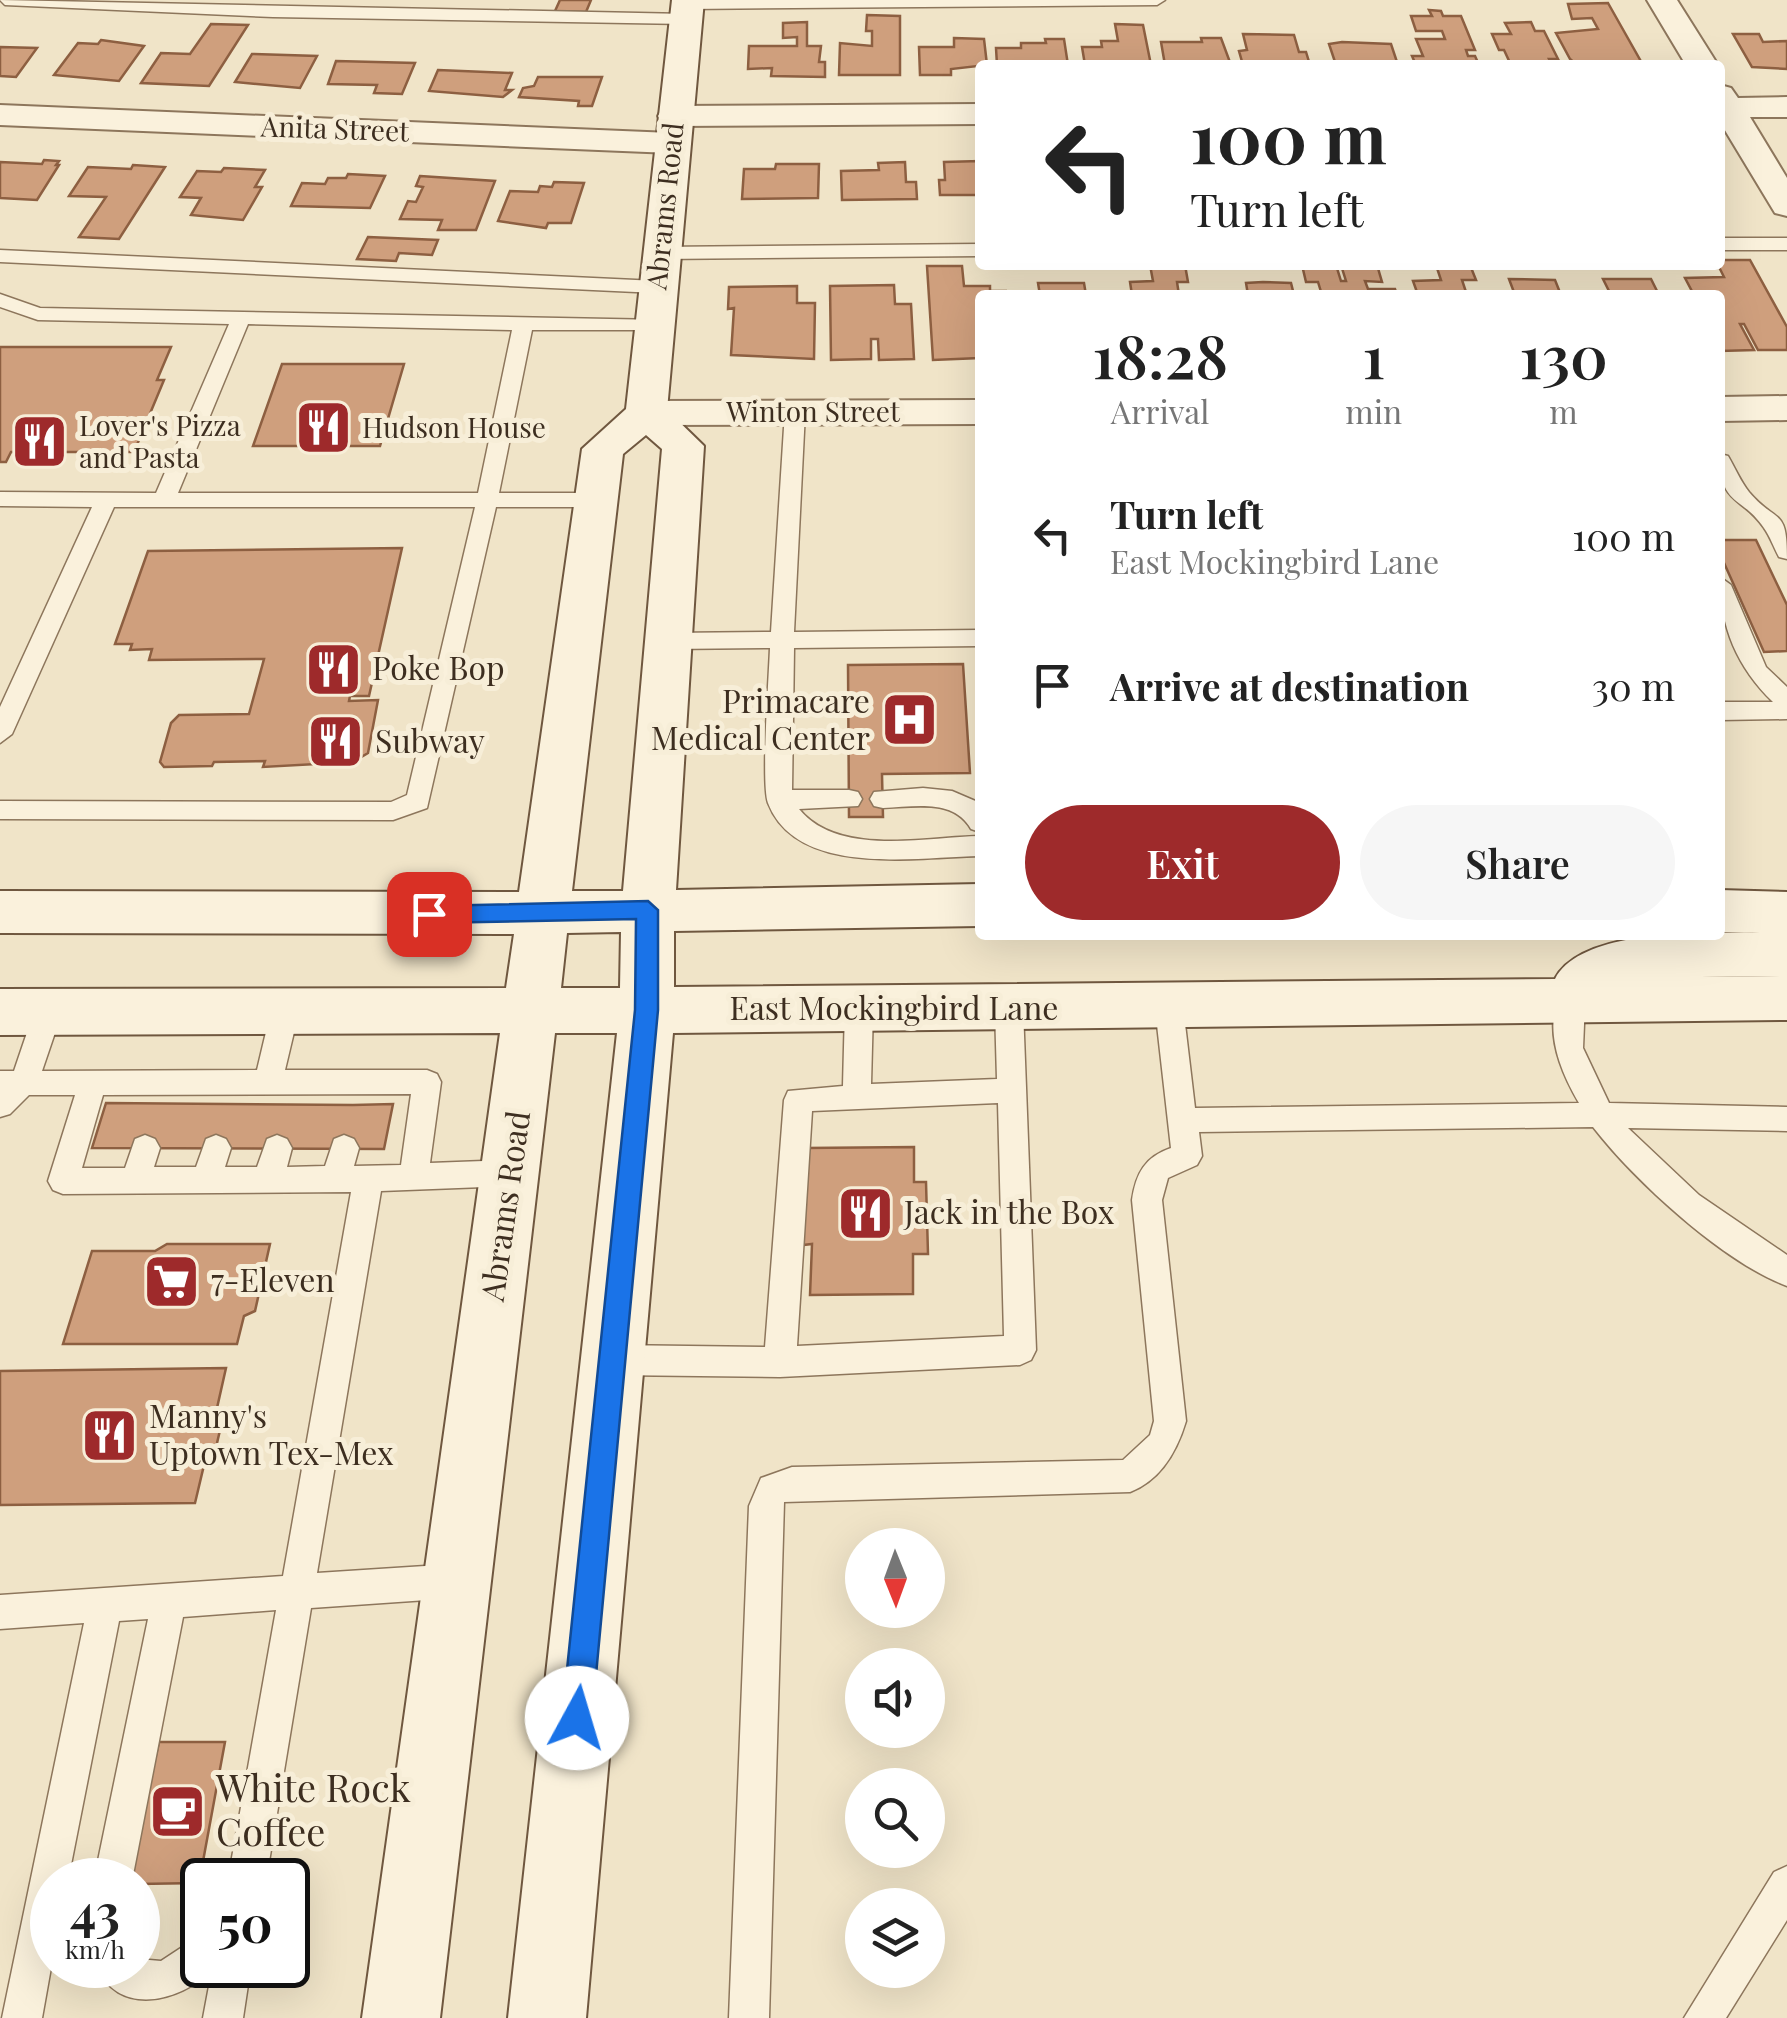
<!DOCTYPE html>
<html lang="en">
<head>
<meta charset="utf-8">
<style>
	body { margin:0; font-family:"Playfair Display",serif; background:#f6f6f6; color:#222; height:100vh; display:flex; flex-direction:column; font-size:38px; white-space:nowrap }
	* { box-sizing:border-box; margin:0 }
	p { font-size:32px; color:#767676 }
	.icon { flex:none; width:55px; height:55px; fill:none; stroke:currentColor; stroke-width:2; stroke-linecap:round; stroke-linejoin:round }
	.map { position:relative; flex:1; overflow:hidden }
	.details { position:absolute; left:975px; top:290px; width:750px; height:650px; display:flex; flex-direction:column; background:#fff; border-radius:10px; box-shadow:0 10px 40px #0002 }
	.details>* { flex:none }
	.guide { position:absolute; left:975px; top:60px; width:750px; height:210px; border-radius:10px; box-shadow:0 10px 40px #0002; background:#fff; color:#222; overflow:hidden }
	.needle { width:65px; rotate:179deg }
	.buttons { position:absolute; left:845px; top:1528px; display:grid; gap:20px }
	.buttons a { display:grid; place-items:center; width:100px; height:100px; border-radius:50%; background:#fff; box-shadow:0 10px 40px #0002; font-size:50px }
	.speed { position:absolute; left:30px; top:1858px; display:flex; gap:20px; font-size:50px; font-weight:700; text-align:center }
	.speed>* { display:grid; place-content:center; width:130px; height:130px; border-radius:50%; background:#fff; box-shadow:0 10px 40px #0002; line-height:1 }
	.speed small { font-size:25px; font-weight:400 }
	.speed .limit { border:5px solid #111; border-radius:15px; background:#fff; color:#111 }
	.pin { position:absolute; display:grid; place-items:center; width:85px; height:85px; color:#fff; margin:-42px; border-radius:20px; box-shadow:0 5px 15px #0006 }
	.me { position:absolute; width:110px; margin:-55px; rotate:6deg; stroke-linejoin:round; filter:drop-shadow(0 0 8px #0008) }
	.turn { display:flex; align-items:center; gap:35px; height:210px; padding:0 50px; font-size:45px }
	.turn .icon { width:130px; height:130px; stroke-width:2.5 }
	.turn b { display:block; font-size:70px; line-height:85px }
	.eta { display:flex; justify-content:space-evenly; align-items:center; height:170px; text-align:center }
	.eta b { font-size:60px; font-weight:600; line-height:70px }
	.action { display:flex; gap:20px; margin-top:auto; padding:20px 50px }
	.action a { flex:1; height:115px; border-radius:60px; background:#9e2a2b; color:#fff; font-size:40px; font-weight:600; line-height:115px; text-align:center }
	.action a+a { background:#f6f6f6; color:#222 }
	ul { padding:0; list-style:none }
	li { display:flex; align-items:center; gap:30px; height:150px; padding:0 50px }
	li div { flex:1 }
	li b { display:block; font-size:38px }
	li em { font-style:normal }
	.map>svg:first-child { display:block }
</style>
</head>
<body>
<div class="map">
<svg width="1787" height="2018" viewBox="0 0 1787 2018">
	<rect width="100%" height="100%" fill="#f0e4c8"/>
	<path fill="#cf9f7d" stroke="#8d5f41" stroke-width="2.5" d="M560,0H591L586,12L555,11Z
		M1608,3L1643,65H1577L1570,59L1556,33L1598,29L1592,18L1572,19L1568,4Z
		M1429,10L1441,11L1443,16H1461L1475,50H1466L1468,56H1475L1479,65H1416L1412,56H1423L1416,39H1445L1442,31H1416L1411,16H1432Z
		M867,15L900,16V75H839L840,43L872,46V31H866Z
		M807,22V46H821L819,62H825V77L771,76L772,68L748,69L749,46H797V37L783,38V23Z
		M1531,22L1535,31H1544L1558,59H1549L1552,65H1511L1504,50H1499L1492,34H1511L1505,23Z
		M211,24L248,25L209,86L141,83L161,53L190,54Z
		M1115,24L1143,25L1151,65H1085L1082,47H1102L1101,41H1118Z
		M1243,34L1294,35L1299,52H1306L1310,65H1243L1239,51L1247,50Z
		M1733,34H1759L1763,42L1787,41V69L1752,67Z
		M954,38L984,39L987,65L951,69V75H920L919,47H954Z
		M1201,38H1221L1231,65H1165L1161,42H1202Z
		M1045,39H1064L1068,65H997L996,48H1021V43H1046Z
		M101,40L144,46L119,81L54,75L78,43L98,44Z
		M1342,42L1391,44L1398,65H1336L1329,44Z
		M0,47L37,48L16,77L0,76Z
		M252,54L317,56L300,88L235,82Z
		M336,61L415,63L402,94L374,93L377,85L328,84Z
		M438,70L512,73L505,90H512L503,97L429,91Z
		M538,77H602L592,106H578L579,101L519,97L523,88L534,86Z
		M44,160L59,161L56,165H59L37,200L0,198V162L42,164Z
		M980,161V195H940L939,180H945L944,162Z
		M905,162L906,182H916L917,199L842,200L841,171L879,170L878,163Z
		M776,164H819L818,198L742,199L744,169H775Z
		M133,165L165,167L119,239L79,237L106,197L69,196L88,167L131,169Z
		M224,168L265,170L255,187H262L243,220L191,215L201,198L180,197L197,171L221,172Z
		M348,174L385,176L370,208L291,206L302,183L325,184L328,178H346Z
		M420,176L495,181L476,230H438L442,220L400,219L408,201L416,202L423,187L416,186Z
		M554,182L584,183L571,223H548L546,228L498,221L510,191L538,192L540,186L552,187Z
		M368,237L438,240L432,255L399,253L396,261L357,259Z
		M1720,260H1750L1787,327V350H1758L1744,324H1740L1754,350L1720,351V295H1694L1685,278L1724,277L1718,265Z
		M1150,265H1185L1188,282H1177L1179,295H1132L1130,282L1153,281Z
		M1302,265H1336L1341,281H1346L1341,265H1377L1382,282L1365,281L1368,289H1395L1397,295H1322L1318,282H1306Z
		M1436,265H1470L1476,280H1462L1467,295H1418L1413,281L1441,280Z
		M927,266H962L964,286H990V291H1006L1007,295H980V358L933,360Z
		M1509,279L1555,280L1561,295H1515Z
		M1603,279H1651L1659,295H1611Z
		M1263,282L1291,283L1294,295H1248L1246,283Z
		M1038,283H1084L1086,295H1040Z
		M894,285L895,304H911L914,359L879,360L878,339H871V359L831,360L830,286Z
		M797,286V303H815L814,359L731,355L734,308L728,309L729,287Z
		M0,347H171L157,380H164L134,452H11L6,462H0Z
		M282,364H404L380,446H253Z
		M1720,540H1756L1787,605V651L1764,652L1720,554Z
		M402,548L369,696H350L349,701L378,700L368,753L353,762L263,767L265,761L214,762L212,766L164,767L160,762L171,723L179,715L249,714L264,659L149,660L152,649L130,650L132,644H115L148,551Z
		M963,664L970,773L882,774L883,817H849L848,665Z
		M106,1103L353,1105L393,1104L384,1149L92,1148Z
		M914,1147V1182H926L928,1254H913V1294L810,1295L812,1244L803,1245L806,1148Z
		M167,1244H270L255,1311L244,1316L237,1344H63L92,1251H155Z
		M226,1368L217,1408L225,1409L213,1460L205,1461L195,1503L0,1505V1371Z
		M159,1742H225L199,1883L138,1884V1880H127Z"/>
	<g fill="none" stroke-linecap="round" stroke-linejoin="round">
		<defs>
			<path id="lane" d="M0,0L686,14L694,19L686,24L273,17L5,5Z
				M684,0H1165L1157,5L687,9L679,4Z
				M1720,238H1787V250H1720Z
				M980,244V256L660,259L651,253L660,247Z
				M0,250L657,281L667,287L657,293L0,262Z
				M0,294L40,308L661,320V328L654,330H532L499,493H596L607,500L596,507H496L427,808L393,820L0,819V801L391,802L407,795L475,507H114L12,734L0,743V707L92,507L0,506V492L156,493L229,324L38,320L0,307ZM248,324L512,330L478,493H178Z
				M795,406L805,412L794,632L980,630V646L794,648L792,790H849L858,792L862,799L858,806L799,809C838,857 925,837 980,836V856C917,857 797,878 768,803C761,784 769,676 770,648L670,649L658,641L670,633L771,632L785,412Z
				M1720,454L1728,456C1735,468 1741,482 1749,492C1777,525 1787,506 1787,559L1779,557C1774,548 1770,536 1764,528C1741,494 1720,508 1720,454Z
				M1720,577L1731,585L1766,667L1787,687V719L1720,720V702H1773C1737,667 1720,627 1720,577Z
				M923,788L952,791L980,803V832L971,829C953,798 914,807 883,808L874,806L870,799L874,792Z
				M1571,990L1581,993L1585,1001L1583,1048L1609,1103L1787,1107V1131L1628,1128L1699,1195L1787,1255V1286C1723,1262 1635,1181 1593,1127L1199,1132L1202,1156L1197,1165L1168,1178L1162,1200L1186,1421C1177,1451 1161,1480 1130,1492L784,1502L769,2018H729L749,1506L761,1478L792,1467L1123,1460L1150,1435L1154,1421L1132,1200C1136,1173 1145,1157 1171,1148L1155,1007L1159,999L1169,996L1179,999L1183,1007L1195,1108L1579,1103C1560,1071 1543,1028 1561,993Z
				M859,998L869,1001L873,1009L871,1084L997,1079L995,1009L999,1001L1009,998L1019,1001L1023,1009L1036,1350L1031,1360L1020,1365L780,1377L613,1375L602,1370L597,1360L602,1350L613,1345L765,1347L784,1100L788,1091L843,1086L845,1009L849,1001ZM998,1103L1004,1336L797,1346L812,1111Z
				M285,1000L295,1003L299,1011L285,1070H427L437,1074L441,1082L430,1163L511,1160L521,1164L526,1173L521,1182L511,1186L381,1191L317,1573L456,1564L468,1569L473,1581L468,1593L456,1598L311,1608L266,1880H228L276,1610L183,1617L132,1880H94L148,1619L119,1621L68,1880H52V1962L42,2018H2L84,1623L0,1629V1595L283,1576L351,1192L63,1194L53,1190L48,1181L75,1095H29L10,1114L0,1117V1071H14L34,1012L38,1004L48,1001L58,1004L62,1012L42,1071L257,1070L271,1011L275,1003ZM411,1094L401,1165L354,1166L359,1148L354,1139L344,1135L334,1139L325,1166L287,1167L292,1148L287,1139L277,1135L267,1139L257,1167H225L231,1148L226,1139L216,1135L206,1139L196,1167H154L160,1148L155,1139L145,1135L135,1139L125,1168H82L103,1095Z
				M1787,1866V1920L1726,2018H1684L1774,1872Z
				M202,1934V1965H251L243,2018H203L212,1970C179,2003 117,2017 96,1965H138V1959L161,1961Z"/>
			<path id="street" d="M1647,0H1677L1718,65H1686Z
				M1720,85L1731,88L1738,98L1787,97V117H1750L1787,178V216L1775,213L1720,122Z
				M980,104V124L674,126L662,123L658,116L662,109L674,106Z
				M0,105L671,133L683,136L688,143L683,150L671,153L0,125Z
				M1787,396V420L1720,421V397Z
				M980,400V424L646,425L632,422L626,413L632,404L646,401Z"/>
			<path id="secondary" d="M672,0H704L667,410L704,446L676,890L980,884V926L674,931V987L1555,979C1582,927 1710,933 1760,933L1720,932V890L1787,892V976L1701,977L1787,976V1020L673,1033L586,2018H508L617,1033H555L440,2018H362L500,1033L0,1035V989L506,988L514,934L0,933V891L519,892L582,449L626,409ZM646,435L662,449L623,891H572L623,454ZM621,932L620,988H561L567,933Z"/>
		</defs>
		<use href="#lane" stroke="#8d765c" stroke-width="3"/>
		<use href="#street" stroke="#8d765c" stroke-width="4"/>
		<use href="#secondary" stroke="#6f573f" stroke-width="4"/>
		<use href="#lane" fill="#faf1dc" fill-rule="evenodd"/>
		<use href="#street" fill="#faf1dc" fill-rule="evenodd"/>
		<use href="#secondary" fill="#faf1dc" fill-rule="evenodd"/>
	</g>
	<path fill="#1a73e8" stroke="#114b97" stroke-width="2.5" d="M648,901L658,910V1010L592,1718L587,1729L577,1733L567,1729L562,1718L635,1010L636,919L429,923L418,914L429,906Z"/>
	<defs>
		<symbol id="restaurant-square" viewBox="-11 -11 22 22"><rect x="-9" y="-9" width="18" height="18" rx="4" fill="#9e2a2b" stroke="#f7eed8"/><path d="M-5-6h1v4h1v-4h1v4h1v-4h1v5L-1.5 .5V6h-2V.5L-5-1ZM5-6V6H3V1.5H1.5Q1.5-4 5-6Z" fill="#fff"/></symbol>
		<symbol id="hospital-square" viewBox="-11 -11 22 22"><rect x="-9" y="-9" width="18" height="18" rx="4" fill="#9e2a2b" stroke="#f7eed8"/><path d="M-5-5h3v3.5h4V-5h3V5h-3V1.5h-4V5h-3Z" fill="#fff"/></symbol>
		<symbol id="supermarket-square" viewBox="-11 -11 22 22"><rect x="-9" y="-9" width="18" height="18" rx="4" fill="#9e2a2b" stroke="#f7eed8"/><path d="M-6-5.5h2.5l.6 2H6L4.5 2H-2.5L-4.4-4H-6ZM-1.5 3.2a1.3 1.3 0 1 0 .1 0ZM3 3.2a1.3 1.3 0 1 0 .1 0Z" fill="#fff"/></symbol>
		<symbol id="cafe-square" viewBox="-11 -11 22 22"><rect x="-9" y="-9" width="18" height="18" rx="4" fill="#9e2a2b" stroke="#f7eed8"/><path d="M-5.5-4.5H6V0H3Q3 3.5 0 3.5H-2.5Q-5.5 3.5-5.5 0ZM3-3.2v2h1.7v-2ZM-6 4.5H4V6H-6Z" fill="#fff"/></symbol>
	</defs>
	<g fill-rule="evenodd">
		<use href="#restaurant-square" x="292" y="396" width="63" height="63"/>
		<use href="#restaurant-square" x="8" y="410" width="63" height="63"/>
		<use href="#restaurant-square" x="302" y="638" width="63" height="63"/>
		<use href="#hospital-square" x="878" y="688" width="63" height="63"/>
		<use href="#restaurant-square" x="304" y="710" width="63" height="63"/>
		<use href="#restaurant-square" x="834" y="1182" width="63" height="63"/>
		<use href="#supermarket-square" x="140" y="1250" width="63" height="63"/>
		<use href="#restaurant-square" x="78" y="1404" width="63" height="63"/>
		<use href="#cafe-square" x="146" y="1780" width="63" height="63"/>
	</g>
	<g text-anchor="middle" stroke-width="10" stroke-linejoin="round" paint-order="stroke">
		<g font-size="28" fill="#3d2e20" stroke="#f7eed8">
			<text transform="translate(335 129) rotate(2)" y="10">Anita Street</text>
			<text transform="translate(665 206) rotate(-84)" y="10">Abrams Road</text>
			<text x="813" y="422">Winton Street</text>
		</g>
		<g font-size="28" fill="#3d2e20" stroke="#f7eed8" text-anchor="start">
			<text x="79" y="436">Lover's Pizza<tspan x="79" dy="32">and Pasta</tspan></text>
			<text x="362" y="438">Hudson House</text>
		</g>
		<g font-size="32" fill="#3d2e20" stroke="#f7eed8" text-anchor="start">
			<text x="372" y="680">Poke Bop</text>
			<text x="870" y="713" text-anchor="end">Primacare<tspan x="870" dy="37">Medical Center</tspan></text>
			<text x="375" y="753">Subway</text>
			<text x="904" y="1224">Jack in the Box</text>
			<text x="211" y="1292">7-Eleven</text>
			<text x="149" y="1428">Manny's<tspan x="149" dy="37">Uptown Tex-Mex</tspan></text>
		</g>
		<g font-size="32" fill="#3d2e20" stroke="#f7eed8">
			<text x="894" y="1020">East Mockingbird Lane</text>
			<text transform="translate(506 1206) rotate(-82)" y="11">Abrams Road</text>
		</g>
		<g font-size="38" fill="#3d2e20" stroke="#f7eed8" text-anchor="start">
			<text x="216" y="1802">White Rock<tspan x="216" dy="44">Coffee</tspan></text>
		</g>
	</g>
</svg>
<div class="buttons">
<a><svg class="needle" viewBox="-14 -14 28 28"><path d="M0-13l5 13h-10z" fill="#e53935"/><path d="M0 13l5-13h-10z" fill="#767676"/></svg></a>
<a><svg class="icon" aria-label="sound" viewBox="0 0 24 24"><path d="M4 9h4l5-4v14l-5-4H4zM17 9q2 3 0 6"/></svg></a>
<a><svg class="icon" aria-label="search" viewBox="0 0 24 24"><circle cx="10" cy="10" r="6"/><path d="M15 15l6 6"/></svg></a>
<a><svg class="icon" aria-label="layers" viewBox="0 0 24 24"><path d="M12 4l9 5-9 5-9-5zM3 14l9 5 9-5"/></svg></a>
</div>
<div class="speed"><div>43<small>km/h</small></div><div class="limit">50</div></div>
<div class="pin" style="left:429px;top:914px;background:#d93025"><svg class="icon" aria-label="arrive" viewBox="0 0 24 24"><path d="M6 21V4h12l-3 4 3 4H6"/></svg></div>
<svg class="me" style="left:577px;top:1718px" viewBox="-20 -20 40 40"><circle r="19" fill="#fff"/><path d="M0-13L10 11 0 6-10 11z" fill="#1a73e8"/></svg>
<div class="guide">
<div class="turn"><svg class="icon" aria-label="left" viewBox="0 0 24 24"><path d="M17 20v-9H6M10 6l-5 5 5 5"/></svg><div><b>100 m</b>Turn left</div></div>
</div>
<section class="details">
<div class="eta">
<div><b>18:28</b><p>Arrival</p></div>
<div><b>1</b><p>min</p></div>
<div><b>130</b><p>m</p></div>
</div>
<ul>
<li><svg class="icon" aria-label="left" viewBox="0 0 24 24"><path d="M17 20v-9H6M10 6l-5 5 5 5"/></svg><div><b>Turn left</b><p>East Mockingbird Lane</p></div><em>100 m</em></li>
<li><svg class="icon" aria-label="arrive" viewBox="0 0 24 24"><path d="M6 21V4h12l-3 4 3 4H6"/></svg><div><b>Arrive at destination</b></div><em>30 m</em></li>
</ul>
<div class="action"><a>Exit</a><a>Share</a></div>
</section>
</div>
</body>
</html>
